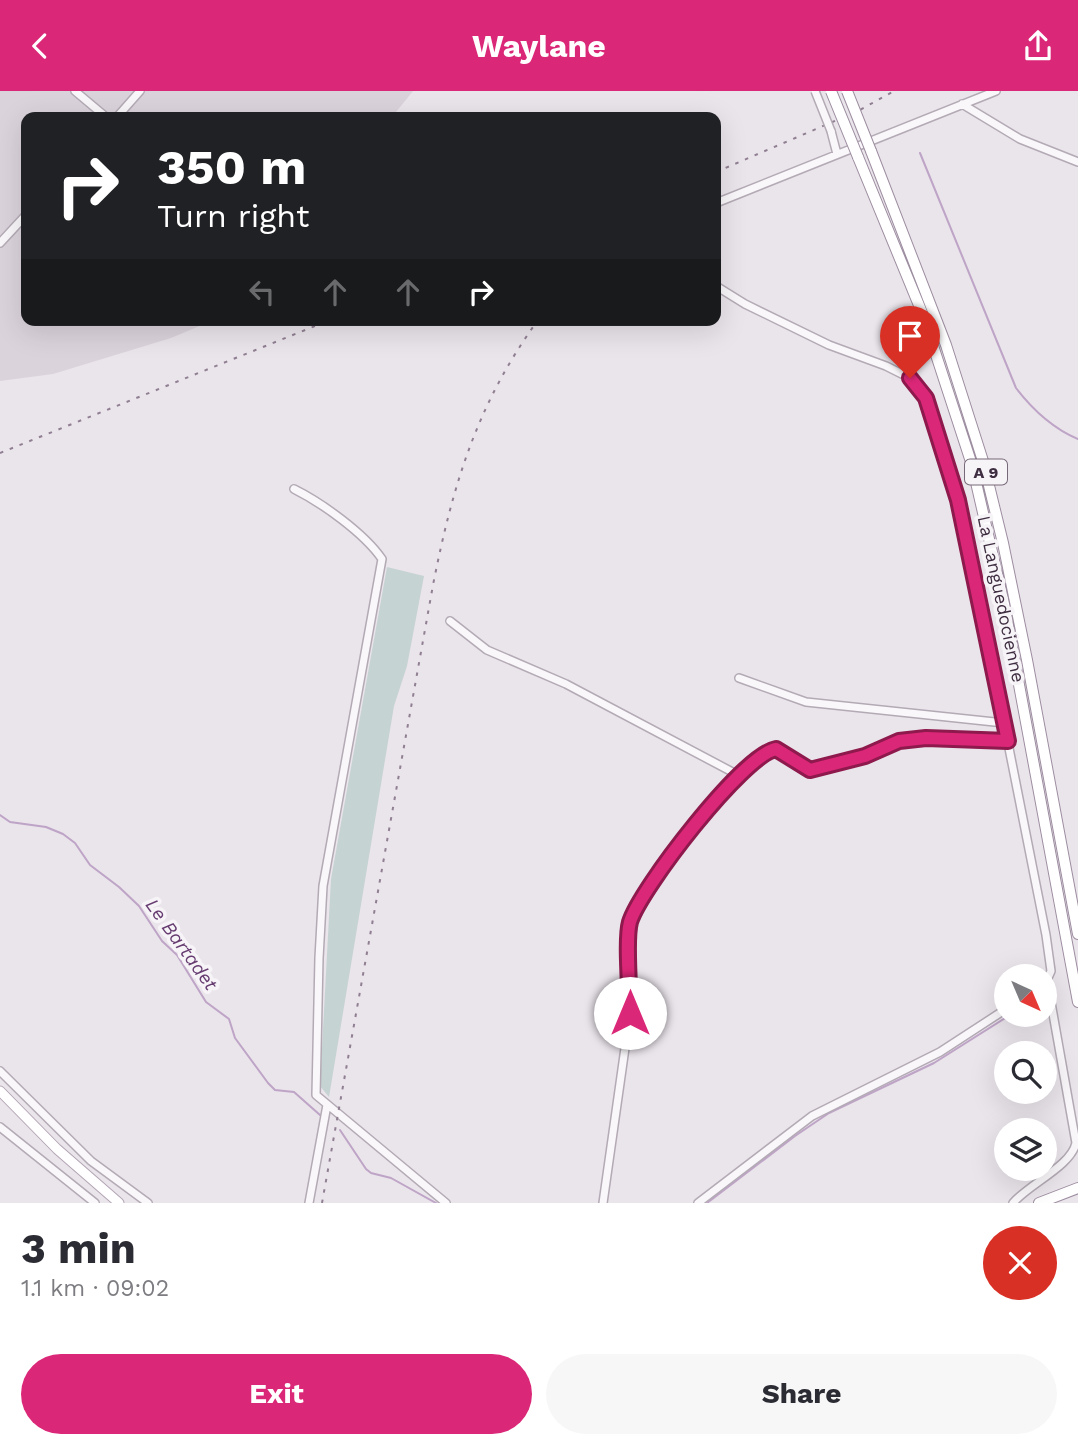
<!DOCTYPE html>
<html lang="en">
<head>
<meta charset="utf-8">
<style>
	body { margin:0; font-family:"Work Sans",sans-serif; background:#f7f7f7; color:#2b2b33; height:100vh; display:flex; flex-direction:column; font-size:26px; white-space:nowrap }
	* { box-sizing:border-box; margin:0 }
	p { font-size:23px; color:#7c7c81 }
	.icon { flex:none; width:38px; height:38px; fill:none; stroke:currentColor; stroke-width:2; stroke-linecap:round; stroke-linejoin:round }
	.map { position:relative; height:1112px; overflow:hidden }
	.drawer { display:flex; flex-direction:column; background:#fff; flex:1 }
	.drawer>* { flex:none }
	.banner { position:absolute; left:21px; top:21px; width:700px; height:214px; border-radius:14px; box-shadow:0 7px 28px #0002; background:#202124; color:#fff; overflow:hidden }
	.needle { width:46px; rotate:136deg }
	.tools { position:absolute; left:994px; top:873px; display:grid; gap:14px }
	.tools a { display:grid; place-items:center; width:63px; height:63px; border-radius:50%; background:#fff; box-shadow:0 7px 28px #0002; font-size:35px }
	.pin { position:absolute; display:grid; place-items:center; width:60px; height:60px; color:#fff; margin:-72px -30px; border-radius:50% 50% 50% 0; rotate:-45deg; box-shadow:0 0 7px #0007 }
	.pin .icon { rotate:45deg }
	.me { position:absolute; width:77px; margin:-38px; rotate:0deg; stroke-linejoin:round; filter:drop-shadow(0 0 5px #0008) }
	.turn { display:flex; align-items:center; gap:24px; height:147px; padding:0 21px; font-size:32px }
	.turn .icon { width:91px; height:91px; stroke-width:2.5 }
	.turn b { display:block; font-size:49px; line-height:60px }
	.lanes { display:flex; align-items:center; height:66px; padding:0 21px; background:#0003; justify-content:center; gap:35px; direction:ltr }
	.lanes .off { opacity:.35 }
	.round { display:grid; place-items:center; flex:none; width:74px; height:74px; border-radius:37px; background:#f7f7f7 }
	.head { display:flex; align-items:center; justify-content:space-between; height:119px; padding:0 21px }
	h1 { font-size:42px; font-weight:700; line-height:52px }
	.action { display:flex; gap:14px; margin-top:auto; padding:14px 21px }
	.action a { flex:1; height:80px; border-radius:42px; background:#db2777; color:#fff; font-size:28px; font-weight:700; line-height:80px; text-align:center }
	.action a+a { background:#f7f7f7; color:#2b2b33 }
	header { display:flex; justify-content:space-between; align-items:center; height:91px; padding:0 21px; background:#db2777; color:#fff; font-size:32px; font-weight:700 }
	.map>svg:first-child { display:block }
</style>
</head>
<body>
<header><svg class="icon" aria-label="back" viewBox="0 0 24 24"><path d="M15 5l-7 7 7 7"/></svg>Waylane<svg class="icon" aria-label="share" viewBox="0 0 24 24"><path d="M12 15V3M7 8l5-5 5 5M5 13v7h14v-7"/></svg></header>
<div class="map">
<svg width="1078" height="1112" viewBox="0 0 1078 1112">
	<rect width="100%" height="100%" fill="#eae4eb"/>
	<path fill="#dbd3dc" d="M0,0H413L392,26H26V229H214L171,247L53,283L0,290Z"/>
	<path fill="#c6d3d3" d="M387,476L424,485L407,575L394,615L329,1006L320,995L331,788Z"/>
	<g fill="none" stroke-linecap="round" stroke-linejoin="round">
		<path stroke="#bea4c6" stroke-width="2" d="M920,62L1016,297C1033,319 1052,337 1078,348
			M0,724L10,731L46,736L63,743L75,752L90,774L119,796L139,815L162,850L177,864L206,911L229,928L235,947L268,992L275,999L294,1001L320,1024
			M340,1039L366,1078L371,1082L391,1087L436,1112
			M707,1112L795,1045L829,1022L934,972L1010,924"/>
		<defs>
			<path id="minor" d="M75,0L106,26
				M962,13L1020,48L1078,71
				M117,26L140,0
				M831,40L837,63
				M716,112L996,0
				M0,152L26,124
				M716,195L745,213L829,254L886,275L910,287L927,307L966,440L1046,844L1051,880L1047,889L1076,1052C1071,1075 1029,1093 1013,1112
				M294,398C322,412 364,442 382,468L323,795L319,867L316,1004L446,1112
				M450,530L487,559L566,593L738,684
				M739,587L806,611L1004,632
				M0,980L91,1070L148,1112
				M0,1036L95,1112
				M309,1112L327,1014
				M603,1112L630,922L629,835L637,813L704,722L738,684L767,660L776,658L810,679L865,665L899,650L926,647L1008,650
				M698,1112L812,1025L940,961L1006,918"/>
			<path id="major" d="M0,1000L57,1058L119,1112"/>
			<path id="highway" d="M871,60L946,254L983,370L1003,452L1027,569L1078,843
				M858,66L923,224L972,374L1004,513L1078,911
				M1039,1112L1078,1097"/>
		</defs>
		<use href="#minor" stroke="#b3aab5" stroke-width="10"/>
		<use href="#major" stroke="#b3a5b5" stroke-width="11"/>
		<use href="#highway" stroke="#9d8da0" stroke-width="12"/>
		<use href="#minor" stroke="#f9f7f9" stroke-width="7"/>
		<use href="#major" stroke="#fff" stroke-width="9"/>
		<use href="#highway" stroke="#fff" stroke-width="10"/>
		<path stroke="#907f92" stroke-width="2" stroke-dasharray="3.5 7" stroke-linecap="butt" d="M716,81L858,20L894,0
			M0,362L330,229
			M322,1112L433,494C453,393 477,313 538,229"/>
		<defs>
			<path id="minor-bridge" d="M815,0L831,40"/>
			<path id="highway-bridge" d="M831,0L858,66
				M847,0L871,60"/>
		</defs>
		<use href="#minor-bridge" stroke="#b3aab5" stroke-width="10" stroke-linecap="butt"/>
		<use href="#highway-bridge" stroke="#9d8da0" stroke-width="12" stroke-linecap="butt"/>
		<use href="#minor-bridge" stroke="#f9f7f9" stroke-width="7"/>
		<use href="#highway-bridge" stroke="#fff" stroke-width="10"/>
	</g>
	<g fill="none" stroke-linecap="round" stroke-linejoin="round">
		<defs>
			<path id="route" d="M630,922C630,900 625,849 630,831C640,798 743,664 776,658L810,679L865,665L899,650L926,647L1008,650L958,409L926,307L910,287"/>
		</defs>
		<use href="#route" stroke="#8e194d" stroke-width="18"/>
		<use href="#route" stroke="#db2777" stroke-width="12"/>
	</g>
	<g text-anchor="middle" stroke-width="7" stroke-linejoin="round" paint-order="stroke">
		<rect fill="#f7f4f8" stroke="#766978" stroke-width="2" x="965" y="368.5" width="42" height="25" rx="5"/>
		<g font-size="16" font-weight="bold" fill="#3f2e41">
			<text x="986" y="387">A 9</text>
		</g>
		<g font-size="18" fill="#3f2e41" stroke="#f7f4f8">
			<text transform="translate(1001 508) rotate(78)" y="6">La Languedocienne</text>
		</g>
		<g font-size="19" font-style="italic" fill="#663c71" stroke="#f7f4f8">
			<text transform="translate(182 853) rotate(54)" y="7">Le Bartadet</text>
		</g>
	</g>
</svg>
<div class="tools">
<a><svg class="needle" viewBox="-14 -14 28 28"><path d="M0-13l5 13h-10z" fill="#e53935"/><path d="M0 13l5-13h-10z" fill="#7c7c81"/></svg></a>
<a><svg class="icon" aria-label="search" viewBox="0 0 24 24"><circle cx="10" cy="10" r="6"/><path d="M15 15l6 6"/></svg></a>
<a><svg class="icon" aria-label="layers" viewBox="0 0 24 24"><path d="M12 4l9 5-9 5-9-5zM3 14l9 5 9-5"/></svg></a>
</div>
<div class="pin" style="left:910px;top:287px;background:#d93025"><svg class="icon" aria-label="arrive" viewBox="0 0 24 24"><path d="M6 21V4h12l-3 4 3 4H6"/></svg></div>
<svg class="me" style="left:630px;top:922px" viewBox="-20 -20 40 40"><circle r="19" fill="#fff"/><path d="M0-13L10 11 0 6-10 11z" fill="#db2777"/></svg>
<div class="banner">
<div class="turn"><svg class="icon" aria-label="right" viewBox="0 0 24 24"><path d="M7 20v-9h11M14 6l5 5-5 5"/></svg><div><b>350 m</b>Turn right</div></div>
<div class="lanes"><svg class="icon off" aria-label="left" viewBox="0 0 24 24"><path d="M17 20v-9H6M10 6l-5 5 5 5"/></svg><svg class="icon off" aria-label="ahead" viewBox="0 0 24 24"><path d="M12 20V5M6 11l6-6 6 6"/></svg><svg class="icon off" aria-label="ahead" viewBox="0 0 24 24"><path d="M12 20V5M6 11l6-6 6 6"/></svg><svg class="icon" aria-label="right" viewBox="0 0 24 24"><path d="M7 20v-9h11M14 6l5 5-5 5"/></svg></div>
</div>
</div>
<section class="drawer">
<div class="head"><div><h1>3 min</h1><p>1.1 km · 09:02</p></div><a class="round" style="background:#d93025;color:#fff"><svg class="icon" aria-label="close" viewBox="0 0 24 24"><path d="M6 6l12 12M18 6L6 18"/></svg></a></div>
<div class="action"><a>Exit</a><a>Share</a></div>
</section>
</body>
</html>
